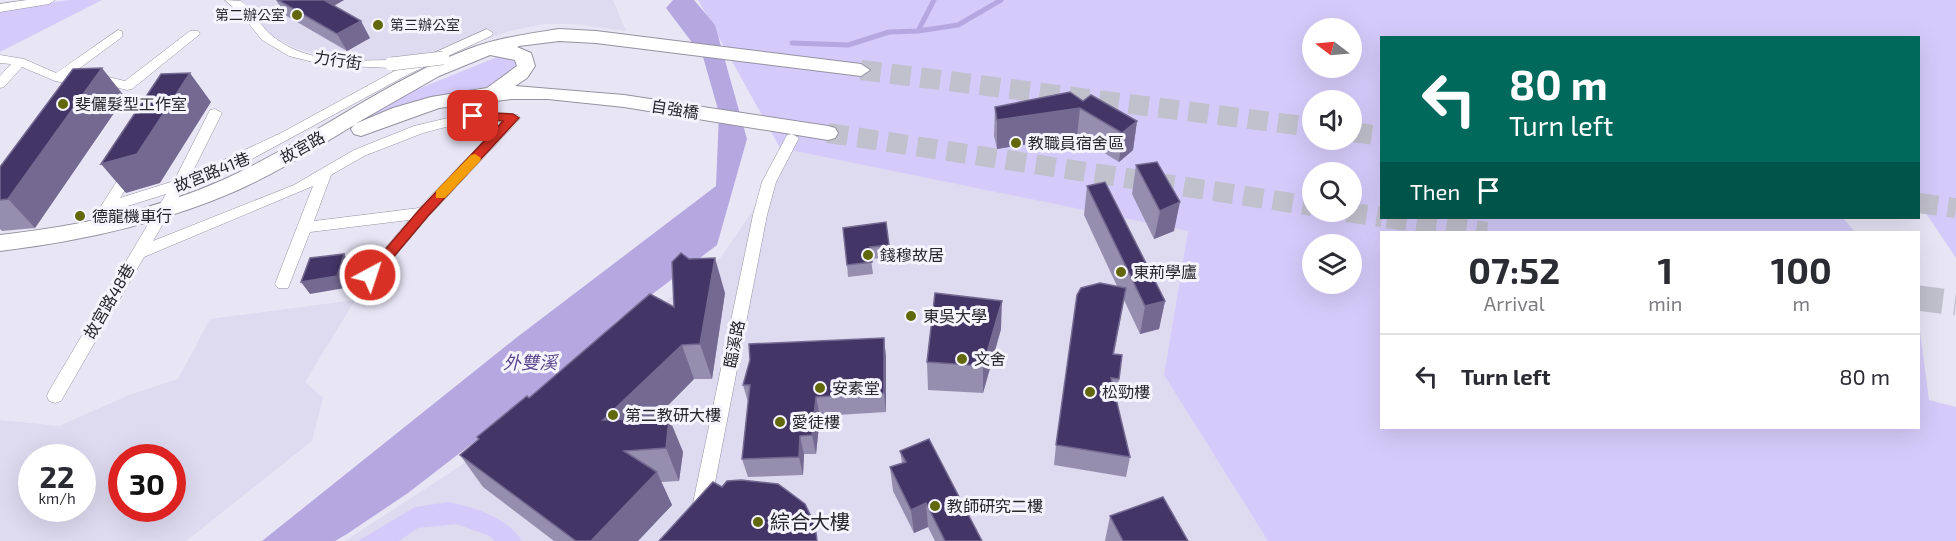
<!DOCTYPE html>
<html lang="en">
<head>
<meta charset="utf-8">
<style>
	body { margin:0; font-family:"Exo 2","Noto Sans TC",sans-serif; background:#f7f7f7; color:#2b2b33; height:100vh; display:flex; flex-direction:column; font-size:22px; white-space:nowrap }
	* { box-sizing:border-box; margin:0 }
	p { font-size:20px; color:#7c7c81 }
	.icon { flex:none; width:33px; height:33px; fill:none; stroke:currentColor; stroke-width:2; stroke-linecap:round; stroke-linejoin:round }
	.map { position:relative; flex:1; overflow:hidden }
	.sheet { position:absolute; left:1380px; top:231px; width:540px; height:198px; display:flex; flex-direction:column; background:#fff; border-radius:0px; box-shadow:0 6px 24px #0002 }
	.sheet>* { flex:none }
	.guide { position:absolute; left:1380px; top:36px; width:540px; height:183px; border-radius:0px; box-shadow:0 6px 24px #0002; background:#00695c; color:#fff; overflow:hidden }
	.needle { width:39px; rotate:286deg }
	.buttons { position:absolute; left:1302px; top:18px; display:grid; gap:12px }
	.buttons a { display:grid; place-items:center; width:60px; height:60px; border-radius:50%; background:#fff; box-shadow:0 6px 24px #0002; font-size:30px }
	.speed { position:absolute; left:18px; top:444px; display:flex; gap:12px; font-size:30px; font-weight:700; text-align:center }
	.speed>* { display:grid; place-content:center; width:78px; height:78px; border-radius:50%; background:#fff; box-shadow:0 6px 24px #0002; line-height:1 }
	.speed small { font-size:15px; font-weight:400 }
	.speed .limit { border:9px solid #d22; background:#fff; color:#111 }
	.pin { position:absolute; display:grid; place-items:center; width:51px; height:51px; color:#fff; margin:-26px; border-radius:12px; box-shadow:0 3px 9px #0006 }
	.me { position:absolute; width:66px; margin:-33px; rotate:40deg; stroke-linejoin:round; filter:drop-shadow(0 0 4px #0008) }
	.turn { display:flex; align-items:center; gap:21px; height:126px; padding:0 30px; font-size:27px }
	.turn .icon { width:78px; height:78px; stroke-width:2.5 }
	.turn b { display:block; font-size:42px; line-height:51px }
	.then { display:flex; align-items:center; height:57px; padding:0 30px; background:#0003; gap:12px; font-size:22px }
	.eta { display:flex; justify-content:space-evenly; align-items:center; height:102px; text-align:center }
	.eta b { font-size:36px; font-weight:700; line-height:42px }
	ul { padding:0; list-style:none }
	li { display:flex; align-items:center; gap:18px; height:84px; padding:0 30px; border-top:2px solid #e1e1e2 }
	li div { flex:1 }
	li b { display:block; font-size:22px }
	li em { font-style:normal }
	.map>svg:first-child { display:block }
</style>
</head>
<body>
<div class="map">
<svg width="1956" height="541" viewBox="0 0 1956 541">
	<rect width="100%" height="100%" fill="#e8e6f5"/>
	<path fill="#dedaf0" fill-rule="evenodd" d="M240,0H613L626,31L576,24H545L514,30L454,50L397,61H341L295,48L266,33L251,8Z
		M780,148L1188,230L1164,375L1268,541H345L460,466L721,257L766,191Z
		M355,300L305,382L323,398L312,441L186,541H0V420L59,426L129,395L178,379L210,319ZM32,458H82V508H32ZM122,458H172V508H122Z"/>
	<path fill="#d5cbfa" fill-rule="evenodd" d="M68,0H102L0,52V10Z
		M698,0H1956V258L1919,203L1918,38H1382V218H1843L1855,232H1382V428H1918L1919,324L1929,400L1956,407V541H1268L1164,375L1188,231L780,148ZM1312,28H1352V68H1312ZM1312,100H1352V140H1312ZM1312,172H1352V212H1312ZM1312,244H1352V284H1312Z
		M502,55L512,56L521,65L497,85L424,99L361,120L406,94Z
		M449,502C475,508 507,517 522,541H494L490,536L456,524L418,528L399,541H358L415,507Z"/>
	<path fill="#b5a8e1" d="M673,0H694L715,25L747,139L717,245L617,321L583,358L408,493L347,534L335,541H262L516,338L716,186L719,113L703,57L666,8Z"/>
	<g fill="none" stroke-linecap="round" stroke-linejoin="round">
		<path stroke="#b5a8e1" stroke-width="5" d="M918,31L958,25L1001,0
			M792,43L848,45L889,32L918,31L934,0"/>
		<path stroke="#c1c0cd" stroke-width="20" stroke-dasharray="20 10" stroke-linecap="butt" d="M861,70L1312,127
			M1352,132L1382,136
			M828,133L1312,206
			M1918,203L1956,208
			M1347,212L1382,217
			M1387,218L1487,232"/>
		<path stroke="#c1c0cd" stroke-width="25" stroke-dasharray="25 12" stroke-linecap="butt" d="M1918,298L1956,303"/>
		<defs>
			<path id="minor" d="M27,0H55L49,4L0,12V4Z
				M225,0L241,1C252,10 258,23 269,33C301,63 350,61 391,60L397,64L391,68L325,65L289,56L262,40L242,15Z
				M487,29L493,33L491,36L409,74L250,160L184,188L153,241L294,185L354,150L414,126L473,112L518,115L520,118L518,121L428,217L362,295H352L349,291L409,220L310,232L288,288H278L275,284L313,186L144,257L61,401L55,403L49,401L47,396L49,391L166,194L115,210H103L101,206L126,167L131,165L138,170L120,198L174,181L210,110L215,109L222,113L191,175L281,133L400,68ZM473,120L502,122L419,208L314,221L331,175L364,156L423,133Z
				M118,30L122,31V37L69,76L90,80L100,75L125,81L190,31H198L200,34L132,89L127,90L102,84L86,87L55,81L22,67L4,87L0,88V76L11,64L0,63V55L24,59L56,73Z
				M792,134L799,138L776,182L767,215L710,508L707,514L701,516L695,514L692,508L753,215L762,182L787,135Z"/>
			<path id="secondary" d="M559,29L596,31L861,64L870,70L861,76L596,43L559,41L519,46L517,47L531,53L535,66L527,78L515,86L624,95L828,126L835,128L838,133L835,138L828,140L624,107L548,99H511L439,108L361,136L354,134L351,129L354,125C316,148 278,172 238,190C163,223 82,241 0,251V235C77,226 154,211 225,179C308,141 381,84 466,50C496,38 527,34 559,29ZM490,55L515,60L517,66L487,88L431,97L393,108L355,124L439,76Z"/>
		</defs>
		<use href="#minor" stroke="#9592a0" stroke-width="1"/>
		<use href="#secondary" stroke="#9592a0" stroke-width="2"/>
		<use href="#minor" fill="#fff" fill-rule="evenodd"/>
		<use href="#secondary" fill="#fff" fill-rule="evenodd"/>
		<defs>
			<path id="minor-bridge" d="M391,64L443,58"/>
		</defs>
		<use href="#minor-bridge" stroke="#9592a0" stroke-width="14" stroke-linecap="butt"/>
		<use href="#minor-bridge" stroke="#fff" stroke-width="13"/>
	</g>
	<path fill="#968eae" d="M276,0H344L334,6L370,38L347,51L285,15Z
		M125,97L35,228L2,231L0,229V167Z
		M1083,101L1137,121L1133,150L1119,162L1077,136L997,149L994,136L995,107Z
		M1136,165L1174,231L1154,239L1132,194Z
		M1087,186L1165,301L1159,329L1140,334L1124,300L1114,354L1119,379L1116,399L1130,457L1126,477L1054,465L1056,445L1117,286L1084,215Z
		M886,222L890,257L871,259L873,274L848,277L847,265Z
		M725,293L712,379H694L655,419L669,418L683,452L679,481L661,482L672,505L638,541H554L483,487L460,455L478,440L477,437L529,398L674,307Z
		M1001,329L983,393L928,390L927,362Z
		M884,338L886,357V412L820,416L816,454H804L803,475L748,477L742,459L748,402L743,385Z
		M900,451L982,541H935L928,527L914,533L893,491L890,467L902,463Z
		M1110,516L1188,541H1105Z"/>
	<path fill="#746a91" d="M317,0H344L324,11Z
		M361,21L370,38L347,51L337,34Z
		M102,68L125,97L35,228L8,199Z
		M190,73L211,102L160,183L126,193L101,164Z
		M1080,108L1077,136L997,149V120Z
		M1137,121L1133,150L1119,162L1122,133Z
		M1180,202L1174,231L1154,239L1160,211Z
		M344,254L352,266L345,288L310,294L301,282Z
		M715,258L725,293L712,379L700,344Z
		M1002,301L1001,329L983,393V366Z
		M1165,301L1159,329L1140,334L1145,306Z
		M884,338L886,357V412L884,393Z
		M682,345L694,379L619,454L603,420Z
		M816,397L820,416L816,454L812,435Z
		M669,418L683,452L679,481L666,448Z
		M800,436L804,454L803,475L799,457Z
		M657,472L672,505L638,541H591Z
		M926,503L928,527L914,533L911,510Z"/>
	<path fill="#433566" stroke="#746a91" stroke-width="1.5" d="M278,0H324L361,21L337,34Z
		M102,68L8,199L0,200V167L73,69Z
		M190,73L137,154L101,164L161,74Z
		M1070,92L1083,101L1091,95L1137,121L1122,133L1080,108L997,120L995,107Z
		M1157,162L1180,202L1160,211L1136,165Z
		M1105,182L1165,301L1145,306L1087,186Z
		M886,222L889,245L870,247L872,262L847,265L843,228Z
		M681,253L689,259L715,258L700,344L682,345L603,420L669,418L666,448L624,451L657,472L591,541H576L460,455L479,439L477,437L527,396L529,398L650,294L674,307L672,262Z
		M344,254L337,276L301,282L310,258Z
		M1100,283L1126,288L1113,354L1122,355L1119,379L1111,378L1130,457L1056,445L1077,295L1081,288Z
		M935,293L1002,301L983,366L927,362Z
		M884,338V393L816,397L812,435L800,436L799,457L742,459L750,385H743L750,360L749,344Z
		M929,439L982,541H945L926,503L911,510L890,467L906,462L900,451Z
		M741,480L778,484L805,504L815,525L817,541H659L713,482L722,487L727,481Z
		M1163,497L1188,541H1123L1110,516Z"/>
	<path fill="#d93025" stroke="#8d1f18" stroke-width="1.5" d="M473,112L513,114L519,118L428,216L375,279H366V272L419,210L503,121L469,118L467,116Z"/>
	<path fill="#f59e0b" d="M475,154L481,158L480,161L445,198H436V191L471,155Z"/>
	<g fill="#61680b" stroke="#f5f4fd" stroke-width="2">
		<circle cx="297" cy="15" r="6"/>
		<circle cx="378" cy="25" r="6"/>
		<circle cx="63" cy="104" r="6"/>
		<circle cx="1016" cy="143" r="6"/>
		<circle cx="80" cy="216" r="6"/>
		<circle cx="868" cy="255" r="6"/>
		<circle cx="1121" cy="272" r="6"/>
		<circle cx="911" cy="316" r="6"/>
		<circle cx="962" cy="359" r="6"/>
		<circle cx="820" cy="388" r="6"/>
		<circle cx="1090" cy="392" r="6"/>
		<circle cx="613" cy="415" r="6"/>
		<circle cx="780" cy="422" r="6"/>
		<circle cx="935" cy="506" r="6"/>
		<circle cx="758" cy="522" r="6"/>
	</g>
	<g text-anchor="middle" stroke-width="6" stroke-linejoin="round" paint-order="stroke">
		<g font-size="14" fill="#27262b" stroke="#f5f4fd" text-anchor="end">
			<text x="285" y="20">第二辦公室</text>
			<text x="390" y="30" text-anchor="start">第三辦公室</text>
		</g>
		<g font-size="16" fill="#27262b" stroke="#f5f4fd">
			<text transform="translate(338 60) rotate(8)" y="6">力行街</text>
			<text transform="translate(675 109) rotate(9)" y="6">自強橋</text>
			<text transform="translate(302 147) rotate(-29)" y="6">故宮路</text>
			<text transform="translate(212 172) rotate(-22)" y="6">故宮路41巷</text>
			<text transform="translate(109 301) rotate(-60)" y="6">故宮路48巷</text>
			<text transform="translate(734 344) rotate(-79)" y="6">臨溪路</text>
		</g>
		<g font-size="16" fill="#27262b" stroke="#f5f4fd" text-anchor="start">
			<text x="75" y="110">斐儷髮型工作室</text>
			<text x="1028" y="149">教職員宿舍區</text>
			<text x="92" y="222">德龍機車行</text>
			<text x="880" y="261">錢穆故居</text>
			<text x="1133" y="278">東荊學廬</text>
			<text x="923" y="322">東吳大學</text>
			<text x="974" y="365">文舍</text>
			<text x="832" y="394">安素堂</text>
			<text x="1102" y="398">松勁樓</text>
			<text x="625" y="421">第二教研大樓</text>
			<text x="792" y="428">愛徒樓</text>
			<text x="947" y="512">教師研究二樓</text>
		</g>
		<g font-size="18" font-style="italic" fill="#5c488e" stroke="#f5f4fd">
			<text x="530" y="369">外雙溪</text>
		</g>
		<g font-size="20" fill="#27262b" stroke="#f5f4fd" text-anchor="start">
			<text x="770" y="529">綜合大樓</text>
		</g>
	</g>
</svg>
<div class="buttons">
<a><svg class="needle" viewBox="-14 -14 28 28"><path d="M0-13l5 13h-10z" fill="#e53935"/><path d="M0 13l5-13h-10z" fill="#7c7c81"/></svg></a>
<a><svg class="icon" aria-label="sound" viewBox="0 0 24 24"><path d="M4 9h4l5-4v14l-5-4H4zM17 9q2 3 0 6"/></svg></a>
<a><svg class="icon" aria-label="search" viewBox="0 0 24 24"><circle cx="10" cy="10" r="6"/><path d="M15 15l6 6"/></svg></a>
<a><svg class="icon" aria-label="layers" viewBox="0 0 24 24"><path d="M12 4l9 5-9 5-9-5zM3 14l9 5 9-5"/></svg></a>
</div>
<div class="speed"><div>22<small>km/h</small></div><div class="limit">30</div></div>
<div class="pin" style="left:473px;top:116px;background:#d93025"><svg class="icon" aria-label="arrive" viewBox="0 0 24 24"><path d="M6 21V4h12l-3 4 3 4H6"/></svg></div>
<svg class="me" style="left:370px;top:275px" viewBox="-20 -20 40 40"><circle r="17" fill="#d93025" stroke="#fff" stroke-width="3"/><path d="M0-11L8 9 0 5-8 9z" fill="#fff"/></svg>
<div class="guide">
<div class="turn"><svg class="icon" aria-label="left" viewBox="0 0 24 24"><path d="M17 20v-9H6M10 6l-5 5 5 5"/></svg><div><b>80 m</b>Turn left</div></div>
<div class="then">Then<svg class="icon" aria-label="arrive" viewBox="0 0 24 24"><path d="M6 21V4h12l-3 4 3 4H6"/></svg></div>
</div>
<section class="sheet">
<div class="eta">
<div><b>07:52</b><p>Arrival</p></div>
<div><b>1</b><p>min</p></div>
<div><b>100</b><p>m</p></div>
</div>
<ul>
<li><svg class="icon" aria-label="left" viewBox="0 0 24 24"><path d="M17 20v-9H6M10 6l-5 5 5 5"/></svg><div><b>Turn left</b></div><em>80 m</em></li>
</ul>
</section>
</div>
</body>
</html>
